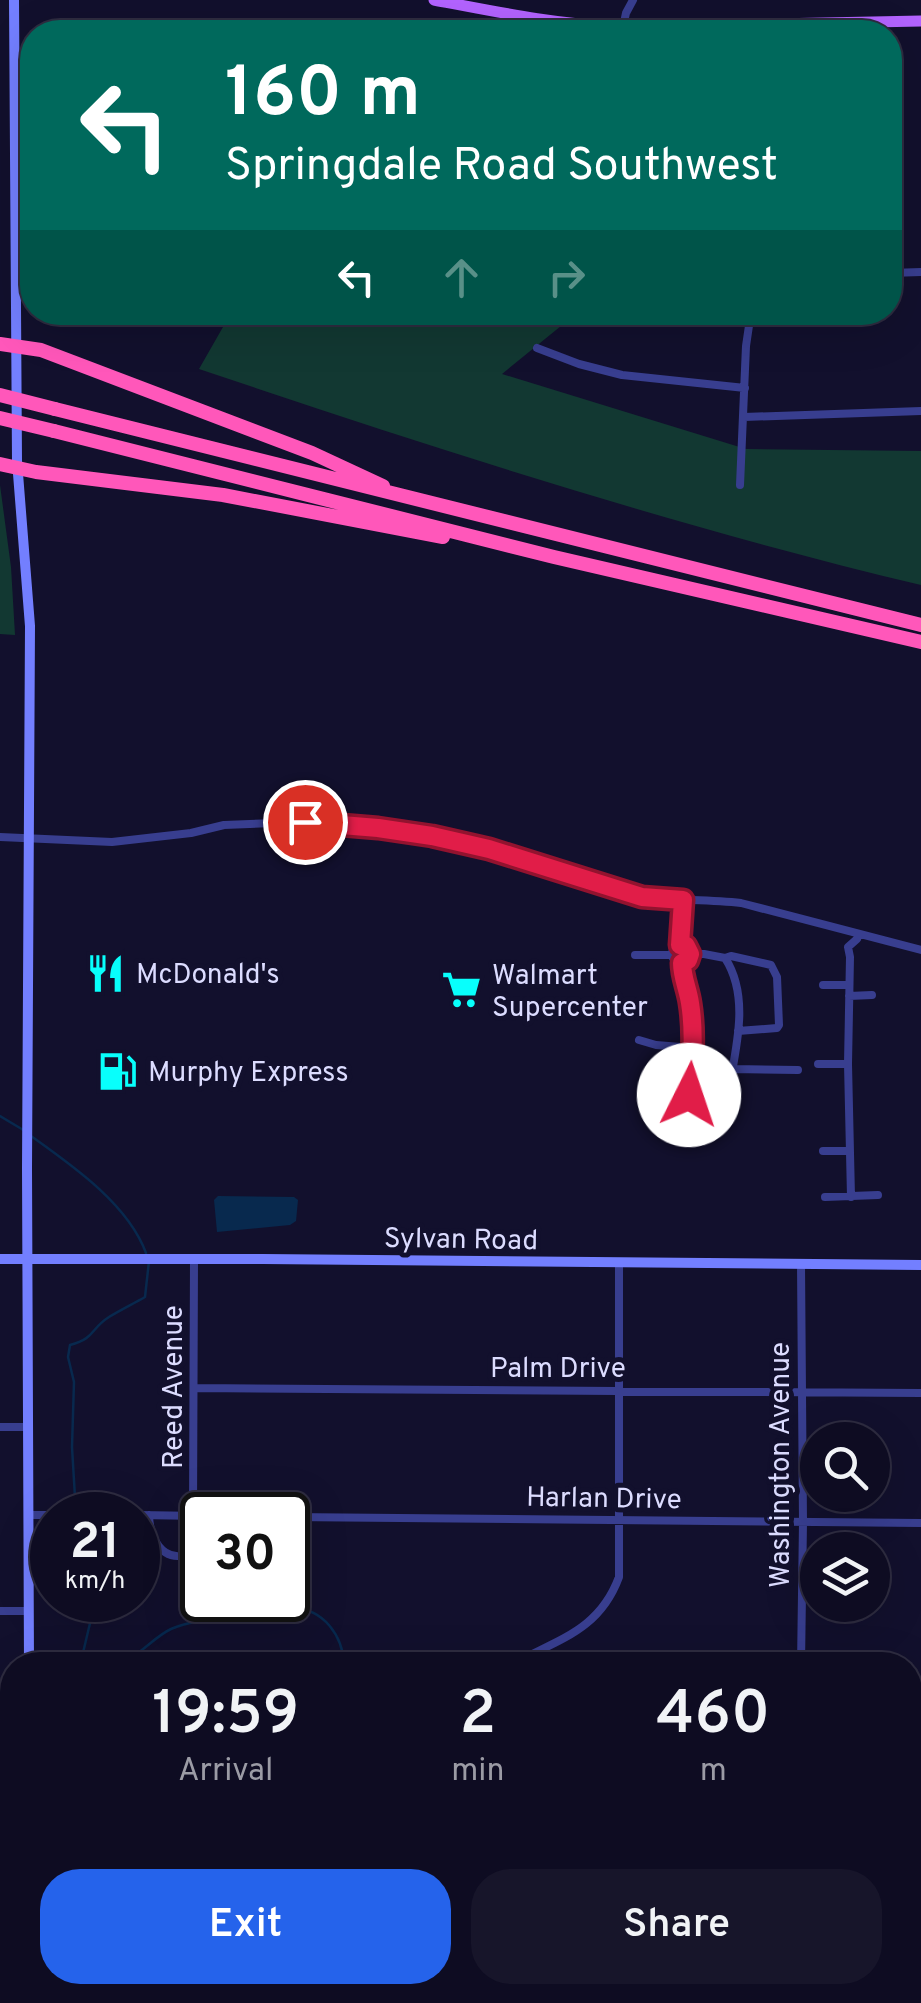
<!DOCTYPE html>
<html lang="en">
<head>
<meta charset="utf-8">
<style>
	body { margin:0; font-family:Overpass,sans-serif; background:#17152a; color:#f1f3f6; height:100vh; display:flex; flex-direction:column; font-size:38px; white-space:nowrap }
	* { box-sizing:border-box; margin:0 }
	p { font-size:32px; color:#9b9ba5 }
	.icon { flex:none; width:55px; height:55px; fill:none; stroke:currentColor; stroke-width:2; stroke-linecap:round; stroke-linejoin:round }
	.map { position:relative; flex:1; overflow:hidden }
	.panel { position:absolute; left:0px; top:1652px; width:922px; height:352px; display:flex; flex-direction:column; background:#0e0c22; border-radius:40px 40px 0 0; box-shadow:0 10px 40px #0002,0 0 0 2px #2e2c40 }
	.panel>* { flex:none }
	.guide { position:absolute; left:20px; top:20px; width:882px; height:305px; border-radius:40px; box-shadow:0 10px 40px #0002,0 0 0 2px #2e2c40; background:#00695c; color:#fff; overflow:hidden }
	.tools { position:absolute; left:800px; top:1422px; display:grid; gap:20px }
	.tools a { display:grid; place-items:center; width:90px; height:90px; border-radius:50%; background:#0e0c22; box-shadow:0 10px 40px #0002,0 0 0 2px #2e2c40; font-size:50px }
	.speed { position:absolute; left:30px; top:1492px; display:flex; gap:20px; font-size:50px; font-weight:700; text-align:center }
	.speed>* { display:grid; place-content:center; width:130px; height:130px; border-radius:50%; background:#0e0c22; box-shadow:0 10px 40px #0002,0 0 0 2px #2e2c40; line-height:1 }
	.speed small { font-size:25px; font-weight:400 }
	.speed .limit { border:5px solid #111; border-radius:15px; background:#fff; color:#111 }
	.pin { position:absolute; display:grid; place-items:center; width:85px; height:85px; color:#fff; margin:-42px; border:5px solid #fff; border-radius:50%; box-shadow:0 2px 10px #0007 }
	.me { position:absolute; width:110px; margin:-55px; rotate:4deg; stroke-linejoin:round; filter:drop-shadow(0 0 8px #0008) }
	.turn { display:flex; align-items:center; gap:35px; height:210px; padding:0 40px; font-size:45px }
	.turn .icon { width:130px; height:130px; stroke-width:2.5 }
	.turn b { display:block; font-size:70px; line-height:85px }
	.lanes { display:flex; align-items:center; height:95px; padding:0 40px; background:#0003; justify-content:center; gap:50px; direction:ltr }
	.lanes .off { opacity:.35 }
	.eta { display:flex; justify-content:space-evenly; align-items:center; height:170px; text-align:center }
	.eta b { font-size:60px; font-weight:600; line-height:70px }
	.primary-button { display:flex; gap:20px; margin-top:auto; padding:20px 40px }
	.primary-button a { flex:1; height:115px; border-radius:40px; background:#2563eb; color:#fff; font-size:40px; font-weight:600; line-height:115px; text-align:center }
	.primary-button a+a { background:#17152a; color:#f1f3f6 }
	.map>svg:first-child { display:block }
</style>
</head>
<body>
<div class="map">
<svg width="921" height="2003" viewBox="0 0 921 2003">
	<rect width="100%" height="100%" fill="#12102d"/>
	<path fill="#123832" d="M231,313H577L502,374L746,449L921,451V585C677,527 437,449 199,369Z
		M0,485L11,567L15,635L0,634Z
		M686,1992L830,1993V2003H670Z"/>
	<path fill="#08294e" d="M218,1196L294,1197L298,1200L296,1221L290,1225L217,1232L214,1200Z"/>
	<g fill="none" stroke-linecap="round" stroke-linejoin="round">
		<path stroke="#08294e" stroke-width="2.5" d="M0,1116L25,1131
			M31,1136C73,1166 128,1204 146,1253
			M76,1514L72,1447L74,1382L68,1357L70,1345C96,1338 90,1329 109,1317C120,1310 133,1304 145,1297L149,1261
			M79,1600L88,1606L91,1619L82,1657C94,1663 106,1665 119,1662C140,1657 152,1638 171,1629C192,1620 217,1619 239,1616C257,1614 275,1607 293,1608C324,1609 343,1636 344,1665
			M551,1992L555,2003"/>
		<path stroke="#383e8f" stroke-width="8" d="M623,27L626,13L633,0
			M890,273L921,272
			M537,348L579,364L622,375L745,388
			M744,417L921,411
			M740,485L746,346L751,312
			M0,837L112,842L191,833L224,825L301,822L378,828L431,836L489,849L642,897C675,901 708,899 741,903L921,950
			M680,945L683,900
			M672 954a9 9 0 1 1 18 0a9 9 0 1 1-18 0Z
			M690,954H704L725,958C751,998 735,1051 728,1094
			M635,955H672
			M725,958L731,956L771,965L777,977L779,1025L777,1028L738,1031
			M682,963C682,977 688,989 690,1003C695,1034 691,1064 689,1095
			M823,985H849
			M849,996L872,995
			M639,1040L656,1045L693,1048
			M818,1064H848
			M732,1069L798,1070
			M823,1151H850
			M825,1197L878,1195
			M851,1197L848,1064L850,957L848,947L857,939
			M195,1388L921,1393
			M0,1427H28
			M29,1515H102
			M138,1515L202,1516
			M149,1515C150,1549 174,1571 202,1544
			M193,1516L194,1259
			M288,1517L921,1523
			M0,1611H29
			M511,1665C558,1639 599,1631 619,1577V1263
			M801,1665L803,1522L801,1264
			M910,1691H921
			M0,1845H12
			M910,1860L921,1862
			M283,1992L286,2003
			M583,2003L598,1992"/>
		<path stroke="#737fff" stroke-width="10" d="M14,0L17,461L30,626L27,1168L29,1665
			M0,1259H263L921,1265
			M29,1992V2003"/>
		<path stroke="#b363ff" stroke-width="11" d="M434,0C497,12 559,25 623,27L921,21"/>
		<path stroke="#ff57ba" stroke-width="14" d="M0,344L41,350L312,453L383,486
			M55,409L921,625
			M54,431L554,557L921,642
			M0,464L36,472L223,495L443,537"/>
		<path stroke="#ff57ba" stroke-width="14" d="M0,395L55,409
			M0,418L54,431"/>
	</g>
	<g fill="none" stroke-linecap="round" stroke-linejoin="round">
		<defs>
			<path id="route" d="M305,822L378,828L432,836L489,849L642,897L683,900L680,945L686,946L690,954L688,960L682,963C682,977 688,989 690,1003C695,1034 692,1064 689,1095"/>
		</defs>
		<use href="#route" stroke="#92132f" stroke-width="25"/>
		<use href="#route" stroke="#e11d48" stroke-width="18"/>
	</g>
	<defs>
		<symbol id="restaurant-bare" viewBox="-9 -9 18 18"><path d="M-5-6h1v4h1v-4h1v4h1v-4h1v5L-1.5 .5V6h-2V.5L-5-1ZM5-6V6H3V1.5H1.5Q1.5-4 5-6Z" fill="#08fffc" stroke="#12102d" stroke-width="2.5" paint-order="stroke"/></symbol>
		<symbol id="supermarket-bare" viewBox="-9 -9 18 18"><path d="M-6-5.5h2.5l.6 2H6L4.5 2H-2.5L-4.4-4H-6ZM-1.5 3.2a1.3 1.3 0 1 0 .1 0ZM3 3.2a1.3 1.3 0 1 0 .1 0Z" fill="#08fffc" stroke="#12102d" stroke-width="2.5" paint-order="stroke"/></symbol>
		<symbol id="fuel-bare" viewBox="-9 -9 18 18"><path d="M-5.5-6h7V0h2V4h1.3V-2.5L3-4.5l.8-.8L6-3V5H2.5V1h-1V6h-7ZM-4.2-4.7v3.2H.2V-4.7Z" fill="#08fffc" stroke="#12102d" stroke-width="2.5" paint-order="stroke"/></symbol>
	</defs>
	<g fill-rule="evenodd">
		<use href="#restaurant-bare" x="78" y="946" width="55" height="55"/>
		<use href="#supermarket-bare" x="434" y="962" width="55" height="55"/>
		<use href="#fuel-bare" x="90" y="1044" width="55" height="55"/>
	</g>
	<g text-anchor="middle" stroke-width="10" stroke-linejoin="round" paint-order="stroke">
		<g font-size="28" fill="#dcdcff" stroke="#12102d" text-anchor="start">
			<text x="136" y="983">McDonald's</text>
			<text x="492" y="984">Walmart<tspan x="492" dy="32">Supercenter</tspan></text>
			<text x="148" y="1081">Murphy Express</text>
		</g>
		<g font-size="28" fill="#dcdcff" stroke="#12102d">
			<text transform="translate(461 1238) rotate(1)" y="10">Sylvan Road</text>
			<text x="558" y="1377">Palm Drive</text>
			<text transform="translate(172 1387) rotate(-90)" y="10">Reed Avenue</text>
			<text transform="translate(779 1465) rotate(-90)" y="10">Washington Avenue</text>
			<text transform="translate(604 1497) rotate(1)" y="10">Harlan Drive</text>
		</g>
	</g>
</svg>
<div class="tools">
<a><svg class="icon" aria-label="search" viewBox="0 0 24 24"><circle cx="10" cy="10" r="6"/><path d="M15 15l6 6"/></svg></a>
<a><svg class="icon" aria-label="layers" viewBox="0 0 24 24"><path d="M12 4l9 5-9 5-9-5zM3 14l9 5 9-5"/></svg></a>
</div>
<div class="speed"><div>21<small>km/h</small></div><div class="limit">30</div></div>
<div class="pin" style="left:305px;top:822px;background:#d93025"><svg class="icon" aria-label="arrive" viewBox="0 0 24 24"><path d="M6 21V4h12l-3 4 3 4H6"/></svg></div>
<svg class="me" style="left:689px;top:1095px" viewBox="-20 -20 40 40"><circle r="19" fill="#fff"/><path d="M0-13L10 11 0 6-10 11z" fill="#e11d48"/></svg>
<div class="guide">
<div class="turn"><svg class="icon" aria-label="left" viewBox="0 0 24 24"><path d="M17 20v-9H6M10 6l-5 5 5 5"/></svg><div><b>160 m</b>Springdale Road Southwest</div></div>
<div class="lanes"><svg class="icon" aria-label="left" viewBox="0 0 24 24"><path d="M17 20v-9H6M10 6l-5 5 5 5"/></svg><svg class="icon off" aria-label="ahead" viewBox="0 0 24 24"><path d="M12 20V5M6 11l6-6 6 6"/></svg><svg class="icon off" aria-label="right" viewBox="0 0 24 24"><path d="M7 20v-9h11M14 6l5 5-5 5"/></svg></div>
</div>
<section class="panel">
<div class="eta">
<div><b>19:59</b><p>Arrival</p></div>
<div><b>2</b><p>min</p></div>
<div><b>460</b><p>m</p></div>
</div>
<div class="primary-button"><a>Exit</a><a>Share</a></div>
</section>
</div>
</body>
</html>
